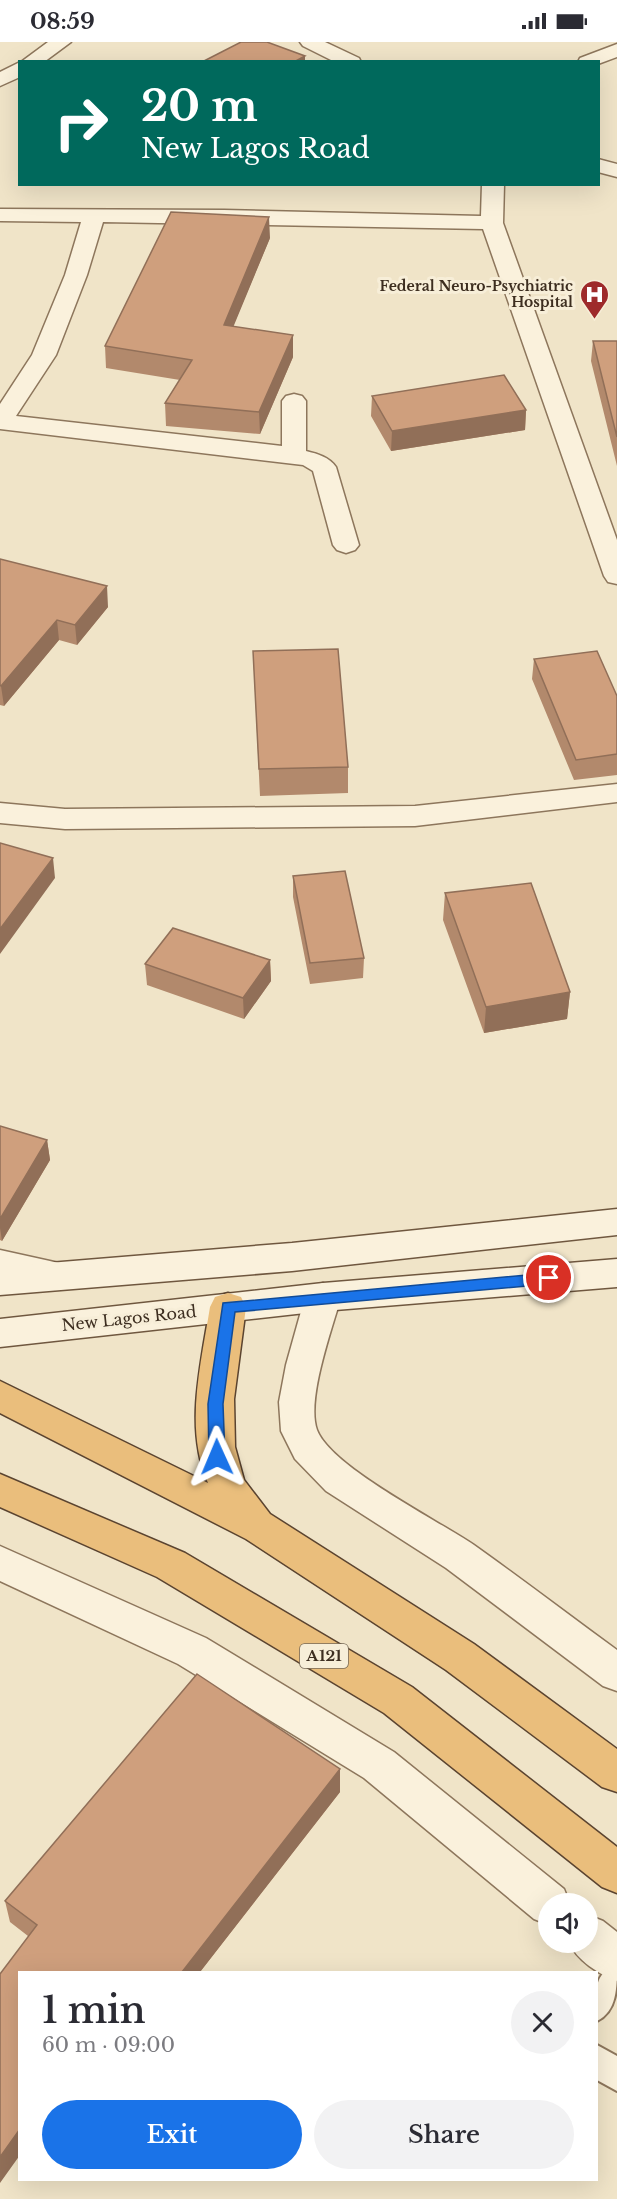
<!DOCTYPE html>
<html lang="en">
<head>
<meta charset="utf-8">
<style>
	body { margin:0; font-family:"Libre Baskerville",serif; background:#f2f2f3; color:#2b2b33; height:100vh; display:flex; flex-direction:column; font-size:22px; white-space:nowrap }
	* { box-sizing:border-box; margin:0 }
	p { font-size:20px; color:#7c7c81 }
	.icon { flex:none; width:33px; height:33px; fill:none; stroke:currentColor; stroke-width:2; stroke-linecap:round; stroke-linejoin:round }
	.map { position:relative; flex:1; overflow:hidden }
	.side { position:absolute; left:18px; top:1929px; width:580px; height:210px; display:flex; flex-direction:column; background:#fff; border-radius:0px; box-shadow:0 6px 24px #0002 }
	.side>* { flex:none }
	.guide { position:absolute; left:18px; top:18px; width:582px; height:126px; border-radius:0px; box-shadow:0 6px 24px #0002; background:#00695c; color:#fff; overflow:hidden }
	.tools { position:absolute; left:538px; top:1851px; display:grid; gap:12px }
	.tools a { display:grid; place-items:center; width:60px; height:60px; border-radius:50%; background:#fff; box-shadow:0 6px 24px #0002; font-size:30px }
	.pin { position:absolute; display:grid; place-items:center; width:51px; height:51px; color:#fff; margin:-26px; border:3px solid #fff; border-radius:50%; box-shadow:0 2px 6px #0007 }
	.me { position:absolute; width:66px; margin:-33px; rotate:359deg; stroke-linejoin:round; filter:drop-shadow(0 0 4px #0008) }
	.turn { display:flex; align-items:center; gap:21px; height:126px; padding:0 24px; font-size:27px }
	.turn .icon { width:78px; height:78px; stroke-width:2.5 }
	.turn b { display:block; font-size:42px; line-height:51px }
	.round { display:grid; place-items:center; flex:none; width:63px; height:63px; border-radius:32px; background:#f2f2f3 }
	.summary { display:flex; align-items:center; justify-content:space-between; height:102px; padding:0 24px }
	h1 { font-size:36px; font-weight:600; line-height:45px }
	.cta { display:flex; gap:12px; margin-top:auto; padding:12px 24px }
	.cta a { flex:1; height:69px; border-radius:36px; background:#1a73e8; color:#fff; font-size:24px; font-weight:600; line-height:69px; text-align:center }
	.cta a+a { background:#f2f2f3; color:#2b2b33 }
	.status { display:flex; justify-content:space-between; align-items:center; height:42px; padding:0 30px; background:#fff; direction:ltr }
	.status svg { height:16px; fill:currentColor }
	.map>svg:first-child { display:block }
</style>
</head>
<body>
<div class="status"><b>08:59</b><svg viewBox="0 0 49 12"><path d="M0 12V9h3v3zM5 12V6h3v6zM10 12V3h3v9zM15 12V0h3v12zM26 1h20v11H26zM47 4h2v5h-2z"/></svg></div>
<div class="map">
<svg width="617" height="2157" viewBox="0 0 617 2157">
	<rect width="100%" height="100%" fill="#f0e4c8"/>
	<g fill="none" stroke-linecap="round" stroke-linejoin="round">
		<defs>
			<path id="service" d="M617,1922C617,1946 617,1969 597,1979C597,1955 590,1933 617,1922Z
				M597,2003L617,2014V2049L597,2038Z"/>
			<path id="minor" d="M48,0H71L44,20H21Z
				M300,0H325L359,16L361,20H335L303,4Z
				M617,2V15L598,22V20H578L580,16Z
				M20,20V35L0,44V30Z
				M598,117L617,122V135L598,130Z
				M482,142H504L503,181L617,498V542L608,540L604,534L483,187L103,180L87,233L56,313L16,374L282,404V359L286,354L294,352L302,354L306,359V409C318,412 329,415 336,425L359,503L355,508L346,511L337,508L333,503L313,429L303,423L0,387V362L32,313L65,233L81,180L0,179V167L224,168L481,174Z
				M617,742V760L415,784L65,787L0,781V761L65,767L415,764Z
				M0,1208L68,1223L73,1233L68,1243L56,1247L0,1236Z
				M323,1241L335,1245L341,1255C332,1287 306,1358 317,1388C331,1425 439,1479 474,1503C522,1537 569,1573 617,1608V1649L603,1644L446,1526L326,1449L295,1417L281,1389L279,1360L286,1323L305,1255L311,1245Z
				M0,1504L206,1596L394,1710L564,1847L570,1862H549V1883L534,1877L364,1736L178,1622L0,1539Z
				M588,1873L603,1879L617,1890V1939C599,1932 577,1919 569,1900H588Z"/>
			<path id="secondary" d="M617,1167V1193L292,1229L0,1253V1225L292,1201Z
				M617,1217V1245L323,1269L0,1305V1277L323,1241Z"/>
			<path id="trunk" d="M228,1251L241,1255L246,1265L234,1357L235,1405L244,1438L270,1472L474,1602L617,1707V1750L602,1745L446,1628L246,1497L0,1371V1339L208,1441C184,1386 201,1322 210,1265L215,1255Z
				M0,1432L185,1511L412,1645L617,1805V1851L602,1845L384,1671L157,1535L0,1465Z"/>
		</defs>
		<use href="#service" stroke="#8d765c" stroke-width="4"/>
		<use href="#minor" stroke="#8d765c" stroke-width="3"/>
		<use href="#secondary" stroke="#6f573f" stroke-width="3"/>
		<use href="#trunk" stroke="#5b4430" stroke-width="3"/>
		<use href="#service" fill="#faf1dc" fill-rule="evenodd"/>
		<use href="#minor" fill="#faf1dc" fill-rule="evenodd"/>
		<use href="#secondary" fill="#faf1dc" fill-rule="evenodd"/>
		<use href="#trunk" fill="#eabe7c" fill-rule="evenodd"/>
	</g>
	<path fill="#b2896c" d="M270,196L233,284L293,315L260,392L166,384L165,361L180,338L106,326L105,304Z
		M593,299H617V424L591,319Z
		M372,354L526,368L525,388L391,409L371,374Z
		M0,517L108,565L77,603L59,598L4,664L0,663Z
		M253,609L348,725V751L260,754Z
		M534,617L617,654V733L574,738L532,637Z
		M293,834L364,916L363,936L310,942L293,855Z
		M445,851L570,950L567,977L484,991L443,878Z
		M270,918L271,939L244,977L147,943L145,922Z
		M0,1084L47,1098L50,1118L2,1199L0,1198Z
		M340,1727V1750L200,1930H20L28,1894L10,1880L5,1859Z"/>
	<path fill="#916f58" d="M305,14V20H294Z
		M269,175L270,196L225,305L224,283Z
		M293,293V315L260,392L259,370Z
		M526,368L525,388L391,409L392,389Z
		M107,544L108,565L77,603L75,583Z
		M57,578L59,598L4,664L1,644Z
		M53,816L55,836L0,912V887Z
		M270,918L271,939L244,977L243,956Z
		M570,950L567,977L484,991L486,965Z
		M47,1098L50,1118L2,1199L0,1186V1177Z
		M340,1727V1750L200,1930H182Z
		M20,2087V2113L0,2141V2115Z"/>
	<path fill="#cf9f7d" stroke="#916f58" stroke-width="1.5" d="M241,0H267L305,14L294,20H202Z
		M171,170L269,175L224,283L293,293L259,370L165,361L192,318L105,304Z
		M593,299H617V395Z
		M504,333L526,368L392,389L372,354Z
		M0,517L107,544L75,583L57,578L1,644L0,643Z
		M338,607L348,725L259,727L253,609Z
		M597,609L617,654V712L576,718L534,617Z
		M0,801L53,816L0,887Z
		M345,829L364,916L310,921L293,834Z
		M531,841L570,950L486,965L445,851Z
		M173,886L270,918L243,956L145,922Z
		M0,1084L47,1098L0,1177Z
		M197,1632L340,1727L182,1930H20V2087L0,2115V1932L37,1883L5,1859Z"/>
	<path fill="#1a73e8" stroke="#114b97" stroke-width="1.5" d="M549,1231L554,1232L556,1236L554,1240L549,1242L235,1270L223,1362L225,1415L223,1420L217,1421L212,1420L209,1415L208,1362L223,1261Z"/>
	<defs>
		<symbol id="hospital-pin" viewBox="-11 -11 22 30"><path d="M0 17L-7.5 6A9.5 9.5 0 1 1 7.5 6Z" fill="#9e2a2b" stroke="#f7eed8"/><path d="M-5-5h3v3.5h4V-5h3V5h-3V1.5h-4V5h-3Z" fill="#fff"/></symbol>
	</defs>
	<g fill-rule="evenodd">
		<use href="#hospital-pin" x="578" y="236" width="33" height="45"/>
	</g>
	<g text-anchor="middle" stroke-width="6" stroke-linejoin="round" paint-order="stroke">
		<g font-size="14" font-weight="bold" fill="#3d2e20" stroke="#f7eed8" text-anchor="end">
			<text x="573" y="249">Federal Neuro-Psychiatric<tspan x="573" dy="16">Hospital</tspan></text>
		</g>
		<rect fill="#f7eed8" stroke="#756857" stroke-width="1.5" x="300" y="1602" width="48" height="24" rx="4.5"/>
		<g font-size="15" font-weight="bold" fill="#3d2e20">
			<text x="324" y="1619">A121</text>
		</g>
		<g font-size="16" fill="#3d2e20" stroke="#f7eed8">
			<text transform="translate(129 1276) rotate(-6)" y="6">New Lagos Road</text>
		</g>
	</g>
</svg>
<div class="tools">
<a><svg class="icon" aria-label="sound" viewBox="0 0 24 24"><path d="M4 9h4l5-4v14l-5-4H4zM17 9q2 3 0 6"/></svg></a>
</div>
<div class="pin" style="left:549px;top:1236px;background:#d93025"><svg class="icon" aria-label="arrive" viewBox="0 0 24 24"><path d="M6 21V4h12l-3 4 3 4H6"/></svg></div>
<svg class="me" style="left:217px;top:1415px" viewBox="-20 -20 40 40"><path d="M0-17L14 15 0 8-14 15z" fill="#1a73e8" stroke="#fff" stroke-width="4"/></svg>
<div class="guide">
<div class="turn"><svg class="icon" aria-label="right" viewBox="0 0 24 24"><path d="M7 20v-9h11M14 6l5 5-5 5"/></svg><div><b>20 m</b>New Lagos Road</div></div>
</div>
<section class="side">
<div class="summary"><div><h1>1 min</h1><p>60 m · 09:00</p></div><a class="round"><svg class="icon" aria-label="close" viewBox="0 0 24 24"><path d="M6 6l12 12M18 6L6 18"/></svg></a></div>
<div class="cta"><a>Exit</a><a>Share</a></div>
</section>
</div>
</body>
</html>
